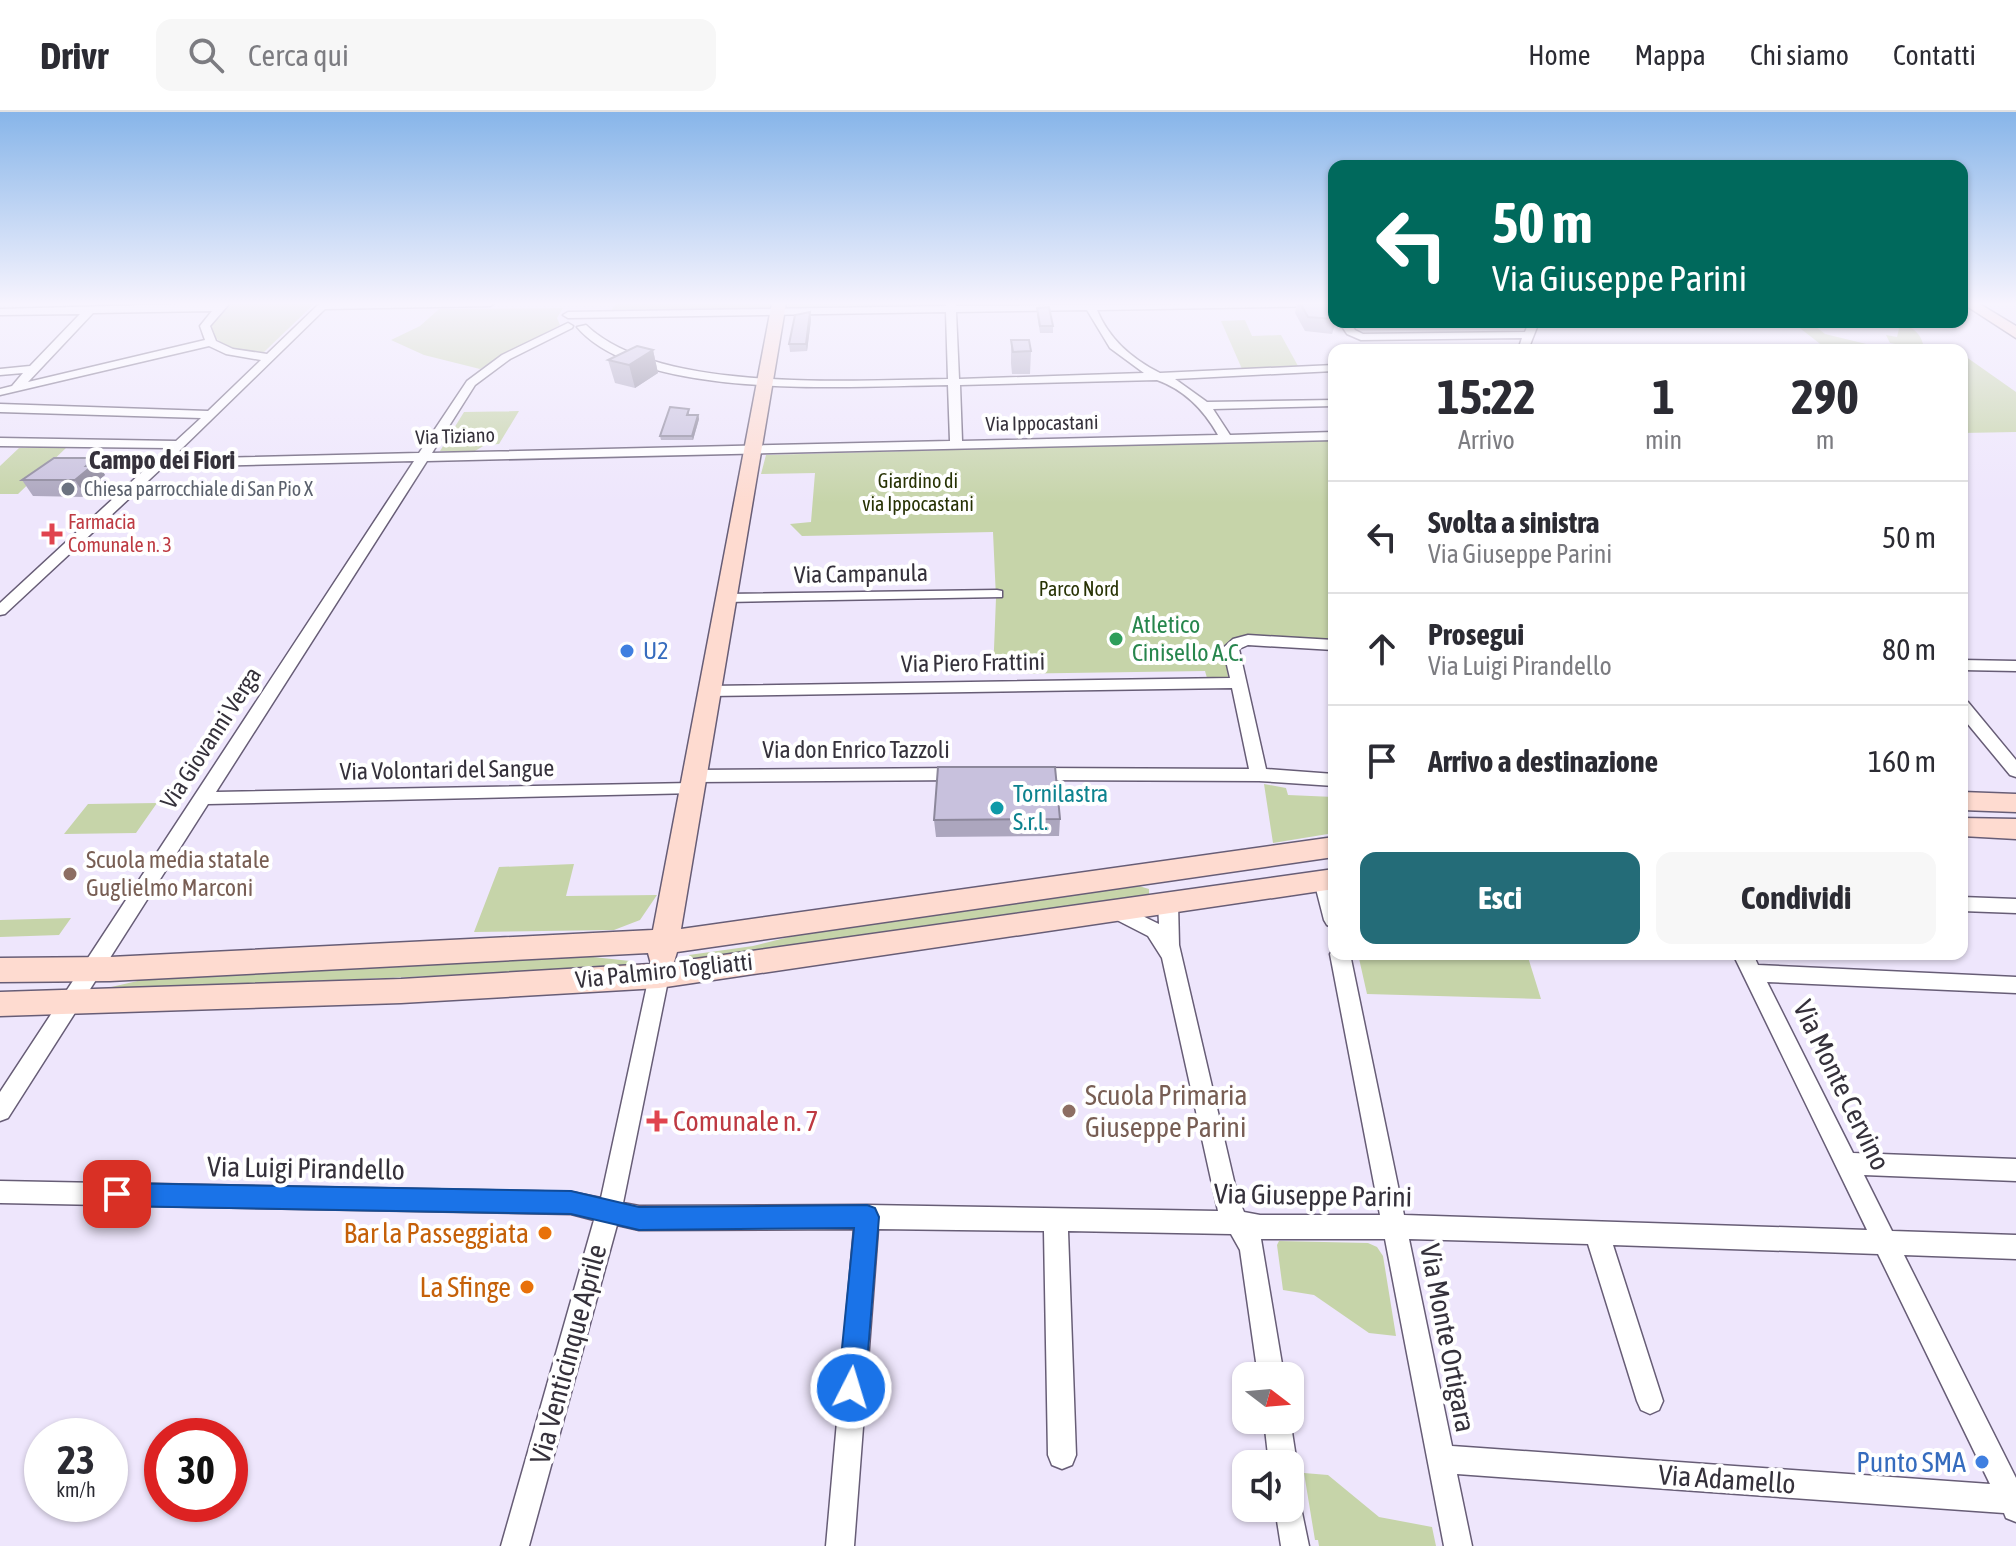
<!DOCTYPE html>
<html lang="it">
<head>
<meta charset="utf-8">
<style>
	body { margin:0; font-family:"Asap Condensed",sans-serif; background:#f7f7f7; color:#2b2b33; height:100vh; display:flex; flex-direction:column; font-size:30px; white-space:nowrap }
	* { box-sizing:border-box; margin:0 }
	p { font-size:26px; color:#7c7c81 }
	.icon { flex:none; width:44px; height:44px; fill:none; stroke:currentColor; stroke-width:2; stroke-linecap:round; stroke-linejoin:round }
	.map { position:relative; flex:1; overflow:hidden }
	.details { position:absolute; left:1328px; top:232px; width:640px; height:616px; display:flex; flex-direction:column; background:#fff; border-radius:16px; box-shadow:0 2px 6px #0004 }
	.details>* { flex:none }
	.banner { position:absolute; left:1328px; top:48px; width:640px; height:168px; border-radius:16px; box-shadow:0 2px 6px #0004; background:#00695c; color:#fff; overflow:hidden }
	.needle { width:52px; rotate:106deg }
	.buttons { position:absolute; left:1232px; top:1250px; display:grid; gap:16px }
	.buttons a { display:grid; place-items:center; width:72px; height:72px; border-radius:16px; background:#fff; box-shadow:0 2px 6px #0004; font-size:40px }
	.speed { position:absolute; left:24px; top:1306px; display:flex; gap:16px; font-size:40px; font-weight:700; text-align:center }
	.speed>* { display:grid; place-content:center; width:104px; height:104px; border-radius:50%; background:#fff; box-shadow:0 2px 6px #0004; line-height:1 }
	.speed small { font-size:20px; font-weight:400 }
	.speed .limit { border:12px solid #d22; background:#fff; color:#111 }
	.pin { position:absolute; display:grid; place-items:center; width:68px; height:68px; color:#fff; margin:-34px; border-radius:16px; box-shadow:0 4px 12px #0006 }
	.me { position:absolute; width:88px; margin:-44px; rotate:5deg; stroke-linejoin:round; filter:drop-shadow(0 0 6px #0008) }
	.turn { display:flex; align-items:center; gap:28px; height:168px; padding:0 32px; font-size:36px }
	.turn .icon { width:104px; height:104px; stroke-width:2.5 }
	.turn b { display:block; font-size:56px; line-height:68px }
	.eta { display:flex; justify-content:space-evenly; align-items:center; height:136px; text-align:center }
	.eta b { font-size:48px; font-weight:700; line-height:56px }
	.cta { display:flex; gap:16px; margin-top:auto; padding:16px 32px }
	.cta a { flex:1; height:92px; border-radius:16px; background:#246c78; color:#fff; font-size:32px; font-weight:700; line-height:92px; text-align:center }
	.cta a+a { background:#f7f7f7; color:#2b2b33 }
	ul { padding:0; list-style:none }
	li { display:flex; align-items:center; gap:24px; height:112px; padding:0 32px; border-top:2px solid #e1e1e2 }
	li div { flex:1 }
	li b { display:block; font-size:30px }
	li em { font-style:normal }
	header { display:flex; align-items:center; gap:48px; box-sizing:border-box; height:112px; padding:0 40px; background:#fff; border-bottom:2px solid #e1e1e2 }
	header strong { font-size:38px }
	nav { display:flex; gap:44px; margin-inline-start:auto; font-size:28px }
	.search { width:560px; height:72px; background:#f7f7f7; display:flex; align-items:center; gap:20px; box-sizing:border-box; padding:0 28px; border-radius:16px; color:#7c7c81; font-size:30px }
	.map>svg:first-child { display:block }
</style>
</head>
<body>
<header>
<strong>Drivr</strong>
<div class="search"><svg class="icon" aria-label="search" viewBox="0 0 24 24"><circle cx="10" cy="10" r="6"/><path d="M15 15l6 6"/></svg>Cerca qui</div>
<nav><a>Home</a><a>Mappa</a><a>Chi siamo</a><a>Contatti</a></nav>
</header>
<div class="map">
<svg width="2016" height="1434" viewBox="0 0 2016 1434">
	<rect width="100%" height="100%" fill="#eee6fc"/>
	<path fill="#c6d4a9" d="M233,191H315L264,240C245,242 224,237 212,222V211Z
		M616,191H772L768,197L611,199Z
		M789,191H947V193L791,197L788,196Z
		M563,196L557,206L560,213L480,257L424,243L391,228L420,214L439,197Z
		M1245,208L1252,224L1281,223L1298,254L1242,257L1221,209Z
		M1792,210H1816L1815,214L1825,222L1891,238H1828Z
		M1875,210C1894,210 1918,211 1923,232L1912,235L1890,231L1886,223L1897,225L1899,217L1896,213Z
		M1962,242L2016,280V320L1962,321Z
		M519,299L499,332L485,333L475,339H440L464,300Z
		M1334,327V527L1246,523L1225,535L1228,565L1207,566L1205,559L993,562L996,486L993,420L802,424L790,412L811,410L815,361L761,362L766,343Z
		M67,335L18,382H0V354L19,336Z
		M1264,672L1286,676L1288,683L1334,685V721L1273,731Z
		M157,691L136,721L64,722L88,692Z
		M574,752L566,784L657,783L640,808L614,818L474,820L499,755Z
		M1139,774L1149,777V783L688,851L689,843L753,834L813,819Z
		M71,806L59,823L0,825V808Z
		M1358,842H1527L1541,887L1367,882Z
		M584,844L630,849L627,856L98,878L142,868Z
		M1279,1129L1368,1131L1377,1135L1383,1144L1396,1224L1369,1221L1314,1183L1283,1178L1277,1133Z
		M1304,1361L1328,1363L1379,1405L1432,1415L1436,1434H1319L1318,1428H1315Z"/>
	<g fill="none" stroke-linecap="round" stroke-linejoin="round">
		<defs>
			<path id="street" d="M220,191L229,192L210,214L216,229L233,237L267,242L320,191H495L490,194L325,197L171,347L419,341L467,269L502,243L568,211L573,214L572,216L510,247L475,273L432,341L950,329L948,273C855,274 641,290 577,215L586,213C658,282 851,268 948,267L946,200L568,206L563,203L568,200L946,194V191H956V194L1334,191L1331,194L1097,198C1109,227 1132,247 1160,261L1334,253V259L1175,267L1207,290L1334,288V294L1213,297L1230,323L1334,320V328L427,349L216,680L691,671L697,673L700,677L697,681L208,692L8,1006L0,1009V980L414,349L163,355L5,502L0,503V491L168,336L0,334V326L176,329L201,306L0,300V292L208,299L261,248L226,242L209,234L0,283V277L12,274L23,261L0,263V257L30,254L80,202L0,203V197ZM1087,198L1110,236L1144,261L959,267L956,200ZM212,199L200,214L205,228L28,270L93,201ZM1157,268C1185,278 1204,298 1218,323L962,329L960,273Z
				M1339,210H1349L1355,218L1363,222L1525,220L1529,210H1539L1528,238H1518L1522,226L1361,228L1347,222Z
				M997,478L1002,479V485L726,490L719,486L726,482Z
				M1248,523L1334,528V538L1248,533L1239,537L1266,657L1334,662V674L1259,669L1032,668L1023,662L1032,656L1249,657L1232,576L709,584L701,579L709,574L1230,566L1223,536L1233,527Z
				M1962,548L2016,549V559L1962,558Z
				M1962,589L1968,590L2016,648V665L2010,663L1962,605Z
				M963,656L972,662L963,668L694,670L685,664L694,658Z
				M1323,762L1330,764L1334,775V816L1327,813L1324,808L1314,769L1316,764Z
				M1168,784L1175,786L1178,791L1179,833L1238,1086L1244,1100L1260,1103H1380L1330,842L1334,836V842H1350L1404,1103L1867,1118L1733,842H1753L1758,853L2016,865V881L1767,870L1853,1041L2016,1047V1069L1864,1063L1892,1119L2016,1123V1147L1904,1143L2016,1366V1410L2006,1406L2004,1401L1457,1362L1472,1434H1444L1385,1127H1261L1284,1264H1258L1240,1138L1231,1122L1068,1119L1076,1343L1072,1353L1062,1357L1052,1353L1048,1343L1044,1119L878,1117L854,1434H826L854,1117L639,1118L617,1113L529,1434H501L594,1108L571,1102L0,1091V1069L571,1080L601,1086L649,864L652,858L659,856L666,858L669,864L623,1091L639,1094L867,1093L1218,1099L1162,846L1148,824L1109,804L1106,799L1109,794L1116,791L1159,812L1158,791L1161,786ZM1409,1127L1588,1132L1637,1289L1641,1298L1650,1302L1659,1298L1663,1289L1613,1133L1878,1142L1990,1372L1452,1334Z
				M1962,785L2016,787V801L1962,799Z
				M1290,1307L1297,1352L1290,1363V1352H1269L1264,1308Z
				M1290,1382L1299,1386L1309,1434H1281L1275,1396H1290Z"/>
			<path id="secondary" d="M772,191H786L681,817L1334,725V745L677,840L674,850L1334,757V777L659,876L401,891L0,904V880L401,867L651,852L648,841L110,869L0,870V846L110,845L653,818Z
				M1962,191H1978L2016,214V226Z
				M1962,680L2016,682V700L1962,698Z
				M1962,706L2016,707V727L1962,724Z"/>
		</defs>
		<use href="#street" stroke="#675d76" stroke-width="3"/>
		<use href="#secondary" stroke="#675d76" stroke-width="3"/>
		<use href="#street" fill="#fff" fill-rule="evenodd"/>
		<use href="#secondary" fill="#fedbd0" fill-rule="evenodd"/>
	</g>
	<path fill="#aca6be" d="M1297,191H1329L1334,199V210H1336L1332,222L1305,219L1295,201Z
		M1037,196L1053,214V221H1040L1037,203Z
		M810,200L811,208L807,239L790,240L789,232Z
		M1011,228L1031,239L1030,262H1012L1011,251Z
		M653,238L658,261L635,276L615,271L608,248Z
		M689,297V303H698L699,307L693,328H661L660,324Z
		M94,346L105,363L100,367L102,370L86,385L33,384L22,368Z
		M1060,707L1059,724L936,725L934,708Z"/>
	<path fill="#8c879b" d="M810,200L811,208L807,239L806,232Z
		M653,238L658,261L635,276L629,253Z
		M698,303L699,307L693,328L692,324Z
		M94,346L105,363L100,367L102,370L86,385L75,368L86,354Z"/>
	<path fill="#c8c1dd" stroke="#8c879b" stroke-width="2" d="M1300,191H1329L1334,199V207L1308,205Z
		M1049,195L1053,214H1040L1037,196Z
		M810,200L806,232H789L795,203Z
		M1011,228H1029L1031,239L1013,240Z
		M637,234L653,238L629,253L608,248Z
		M670,295L689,297L687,303H698L692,324H660Z
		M54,346H94L86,354H92L75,368H22Z
		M938,655H1055L1060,707L934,708Z"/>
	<linearGradient id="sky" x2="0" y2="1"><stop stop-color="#87b5e9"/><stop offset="0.49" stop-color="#f7f4fe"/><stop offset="1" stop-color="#f7f4fe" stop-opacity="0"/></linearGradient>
	<rect width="2016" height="391" fill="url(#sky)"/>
	<path fill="#1a73e8" stroke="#114b97" stroke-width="2" d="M117,1071L571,1079L639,1095L867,1093L875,1096L879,1105L865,1276L861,1286L851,1290L842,1286L838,1276L854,1116L639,1118L571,1102L117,1094L108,1090L105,1082L108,1074Z"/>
	<circle fill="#6b7280" stroke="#fff" stroke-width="3" cx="68" cy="377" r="8"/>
	<g fill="#e0444e" stroke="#fff" stroke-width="3">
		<path d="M48 410h8v8h8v8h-8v8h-8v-8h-8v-8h8z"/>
		<path d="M653 997h8v8h8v8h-8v8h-8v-8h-8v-8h8z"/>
	</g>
	<circle fill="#2e9e5b" stroke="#fff" stroke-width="3" cx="1116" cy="527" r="8"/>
	<g fill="#3f7fe0" stroke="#fff" stroke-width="3">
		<circle cx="627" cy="539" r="8"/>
		<circle cx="1982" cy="1350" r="8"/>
	</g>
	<circle fill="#0f9aa8" stroke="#fff" stroke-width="3" cx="997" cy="696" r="8"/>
	<g fill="#8d6e63" stroke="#fff" stroke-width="3">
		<circle cx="70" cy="762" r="8"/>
		<circle cx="1069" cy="999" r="8"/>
	</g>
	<g fill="#e8710a" stroke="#fff" stroke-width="3">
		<circle cx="545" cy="1121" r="8"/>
		<circle cx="527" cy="1175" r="8"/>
	</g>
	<g text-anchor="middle" stroke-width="8" stroke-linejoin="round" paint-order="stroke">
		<g font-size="20" fill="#35313b" stroke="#fff">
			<text transform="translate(1042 311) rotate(-1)" y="7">Via Ippocastani</text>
			<text transform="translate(455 324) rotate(-2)" y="7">Via Tiziano</text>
		</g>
		<g font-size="20" fill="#273204" stroke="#fff">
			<text x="918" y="376">Giardino di<tspan x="918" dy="23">via Ippocastani</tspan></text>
			<text x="1079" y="484">Parco Nord</text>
		</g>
		<g font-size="20" fill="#5b616d" stroke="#fff" text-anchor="start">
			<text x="84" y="384">Chiesa parrocchiale di San Pio X</text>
		</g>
		<g font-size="20" fill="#be3a42" stroke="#fff" text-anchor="start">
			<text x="68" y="417">Farmacia<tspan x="68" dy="23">Comunale n. 3</tspan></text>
		</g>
		<g font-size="24" fill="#35313b" stroke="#fff">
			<text transform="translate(861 462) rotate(-1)" y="8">Via Campanula</text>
			<text transform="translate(973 551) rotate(-1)" y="8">Via Piero Frattini</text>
			<text transform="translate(211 626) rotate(-57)" y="8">Via Giovanni Verga</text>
			<text x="856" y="646">Via don Enrico Tazzoli</text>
			<text transform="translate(447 658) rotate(-1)" y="8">Via Volontari del Sangue</text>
			<text transform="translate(664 859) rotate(-6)" y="8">Via Palmiro Togliatti</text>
		</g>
		<g font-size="24" fill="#27864d" stroke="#fff" text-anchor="start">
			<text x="1132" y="521">Atletico<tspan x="1132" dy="28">Cinisello A.C.</tspan></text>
		</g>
		<g font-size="24" fill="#366cbe" stroke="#fff" text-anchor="start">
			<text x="643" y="547">U2</text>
		</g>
		<g font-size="24" fill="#0d838f" stroke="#fff" text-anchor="start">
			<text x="1013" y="690">Tornilastra<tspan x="1013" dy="28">S.r.l.</tspan></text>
		</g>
		<g font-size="24" fill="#785e54" stroke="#fff" text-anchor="start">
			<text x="86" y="756">Scuola media statale<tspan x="86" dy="28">Guglielmo Marconi</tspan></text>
		</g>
		<g font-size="26" font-weight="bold" fill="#35313b" stroke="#fff">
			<text x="162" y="357">Campo dei Fiori</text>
		</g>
		<g font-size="28" fill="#35313b" stroke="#fff">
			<text transform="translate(1842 973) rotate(64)" y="10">Via Monte Cervino</text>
			<text transform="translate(306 1056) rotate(1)" y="10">Via Luigi Pirandello</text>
			<text transform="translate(1313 1083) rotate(1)" y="10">Via Giuseppe Parini</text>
			<text transform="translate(1448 1226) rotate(79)" y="10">Via Monte Ortigara</text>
			<text transform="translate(568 1242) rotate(-75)" y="10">Via Venticinque Aprile</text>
			<text transform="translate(1727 1367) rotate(4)" y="10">Via Adamello</text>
		</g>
		<g font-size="28" fill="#785e54" stroke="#fff" text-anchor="start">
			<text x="1085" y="993">Scuola Primaria<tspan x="1085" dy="32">Giuseppe Parini</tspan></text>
		</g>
		<g font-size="28" fill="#be3a42" stroke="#fff" text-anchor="start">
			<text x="673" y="1019">Comunale n. 7</text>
		</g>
		<g font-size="28" fill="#c56008" stroke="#fff" text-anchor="end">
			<text x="529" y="1131">Bar la Passeggiata</text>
			<text x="511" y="1185">La Sfinge</text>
		</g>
		<g font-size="28" fill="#366cbe" stroke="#fff" text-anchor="end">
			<text x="1966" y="1360">Punto SMA</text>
		</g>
	</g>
</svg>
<div class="buttons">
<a><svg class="needle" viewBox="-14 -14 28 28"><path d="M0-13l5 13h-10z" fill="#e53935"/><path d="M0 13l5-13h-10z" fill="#7c7c81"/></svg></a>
<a><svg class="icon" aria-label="sound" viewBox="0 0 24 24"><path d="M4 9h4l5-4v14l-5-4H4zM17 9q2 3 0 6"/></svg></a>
</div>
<div class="speed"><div>23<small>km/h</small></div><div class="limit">30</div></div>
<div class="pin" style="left:117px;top:1082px;background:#d93025"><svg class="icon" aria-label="arrive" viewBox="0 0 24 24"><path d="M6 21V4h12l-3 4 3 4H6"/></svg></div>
<svg class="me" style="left:851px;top:1276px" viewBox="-20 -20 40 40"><circle r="17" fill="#1a73e8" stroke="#fff" stroke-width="3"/><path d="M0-11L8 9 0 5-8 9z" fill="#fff"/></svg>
<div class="banner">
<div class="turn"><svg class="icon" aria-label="left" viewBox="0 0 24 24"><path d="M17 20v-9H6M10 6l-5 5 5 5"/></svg><div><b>50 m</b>Via Giuseppe Parini</div></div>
</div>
<section class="details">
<div class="eta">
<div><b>15:22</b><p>Arrivo</p></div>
<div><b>1</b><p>min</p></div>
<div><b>290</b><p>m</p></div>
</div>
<ul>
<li><svg class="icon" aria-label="left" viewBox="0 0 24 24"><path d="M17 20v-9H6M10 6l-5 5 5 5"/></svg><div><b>Svolta a sinistra</b><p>Via Giuseppe Parini</p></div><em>50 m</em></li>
<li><svg class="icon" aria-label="ahead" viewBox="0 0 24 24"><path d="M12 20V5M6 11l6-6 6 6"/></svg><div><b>Prosegui</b><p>Via Luigi Pirandello</p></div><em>80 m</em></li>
<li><svg class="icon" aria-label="arrive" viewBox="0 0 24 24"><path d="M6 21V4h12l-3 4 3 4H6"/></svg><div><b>Arrivo a destinazione</b></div><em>160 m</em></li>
</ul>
<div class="cta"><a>Esci</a><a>Condividi</a></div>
</section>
</div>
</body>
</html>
